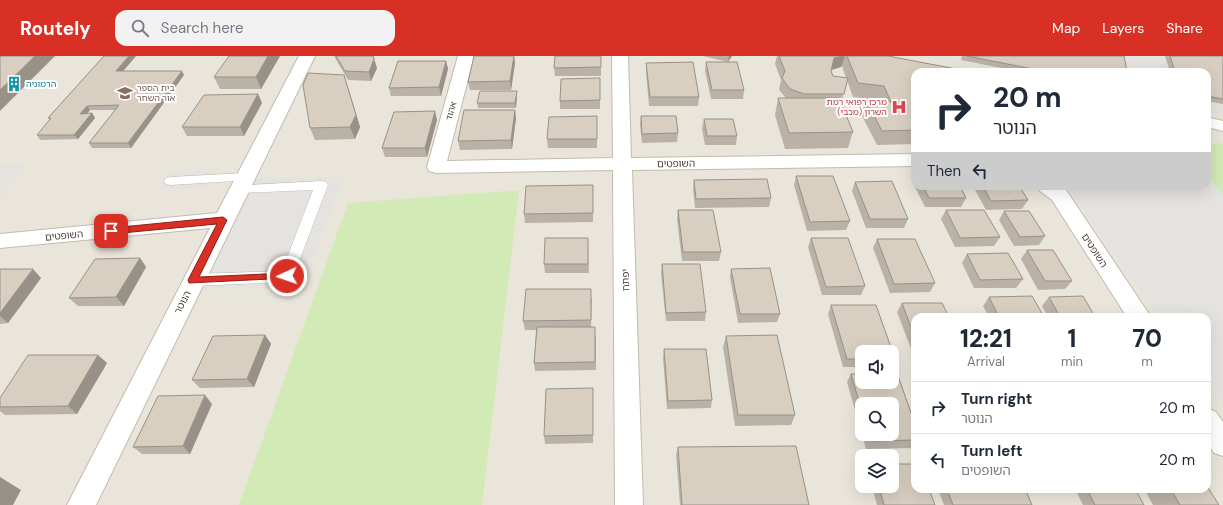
<!DOCTYPE html>
<html lang="en">
<head>
<meta charset="utf-8">
<style>
	body { margin:0; font-family:"DM Sans","Noto Sans Hebrew",sans-serif; background:#f2f2f3; color:#1f2937; height:100vh; display:flex; flex-direction:column; font-size:15px; white-space:nowrap }
	* { box-sizing:border-box; margin:0 }
	p { font-size:13px; color:#747a83 }
	.icon { flex:none; width:22px; height:22px; fill:none; stroke:currentColor; stroke-width:2; stroke-linecap:round; stroke-linejoin:round }
	.map { position:relative; flex:1; overflow:hidden }
	.drawer { position:absolute; left:911px; top:257px; width:300px; height:180px; display:flex; flex-direction:column; background:#fff; border-radius:12px; box-shadow:0 4px 16px #0002 }
	.drawer>* { flex:none }
	.hud { position:absolute; left:911px; top:12px; width:300px; height:122px; border-radius:12px; box-shadow:0 4px 16px #0002; background:#fff; color:#1f2937; overflow:hidden }
	.fabs { position:absolute; left:855px; top:289px; display:grid; gap:8px }
	.fabs a { display:grid; place-items:center; width:44px; height:44px; border-radius:8px; background:#fff; box-shadow:0 4px 16px #0002; font-size:20px }
	.pin { position:absolute; display:grid; place-items:center; width:34px; height:34px; color:#fff; margin:-17px; border-radius:8px; box-shadow:0 2px 6px #0006 }
	.me { position:absolute; width:44px; margin:-22px; rotate:267deg; stroke-linejoin:round; filter:drop-shadow(0 0 3px #0008) }
	.turn { display:flex; align-items:center; gap:14px; height:84px; padding:0 16px; font-size:18px }
	.turn .icon { width:52px; height:52px; stroke-width:2.5 }
	.turn b { display:block; font-size:28px; line-height:34px }
	.then { display:flex; align-items:center; height:38px; padding:0 16px; background:#0003; gap:8px; font-size:15px }
	.eta { display:flex; justify-content:space-evenly; align-items:center; height:68px; text-align:center }
	.eta b { font-size:24px; font-weight:800; line-height:28px }
	ul { padding:0; list-style:none }
	li { display:flex; align-items:center; gap:12px; height:52px; padding:0 16px; border-top:1px solid #e0e1e3 }
	li div { flex:1 }
	li b { display:block; font-size:15px }
	li em { font-style:normal }
	header { display:flex; align-items:center; gap:24px; box-sizing:border-box; height:56px; padding:0 20px; background:#d93025; color:#fff }
	header strong { font-size:19px }
	nav { display:flex; gap:22px; margin-inline-start:auto; font-size:14px }
	.search { width:280px; height:36px; background:#f2f2f3; display:flex; align-items:center; gap:10px; box-sizing:border-box; padding:0 14px; border-radius:12px; color:#747a83; font-size:15px }
	.map>svg:first-child { display:block }
</style>
</head>
<body>
<header>
<strong>Routely</strong>
<div class="search"><svg class="icon" aria-label="search" viewBox="0 0 24 24"><circle cx="10" cy="10" r="6"/><path d="M15 15l6 6"/></svg>Search here</div>
<nav><a>Map</a><a>Layers</a><a>Share</a></nav>
</header>
<div class="map">
<svg width="1223" height="449" viewBox="0 0 1223 449">
	<rect width="100%" height="100%" fill="#f6f3ec"/>
	<path fill="#eae5da" fill-rule="evenodd" d="M0,0H1223V449H0ZM915,16H1207V130H915ZM915,261H1207V433H915ZM862,296H892V326H862ZM862,348H892V378H862ZM862,400H892V430H862Z"/>
	<path fill="#e6e2dd" d="M922,0H1223V59L1207,56V16H1004Z"/>
	<path fill="#d2eab5" d="M1219,87L1223,88V139L1207,121V90Z
		M519,134L482,449H239L348,147Z"/>
	<path fill="#e5e3e0" d="M0,109H29L0,142Z
		M219,113L209,132L157,134L168,115Z
		M343,121L303,232L194,234L250,122Z
		M1207,121L1223,139V348L1213,333L1207,327V261H1158L1066,130H1207Z"/>
	<g fill="none" stroke-linecap="round" stroke-linejoin="round">
		<defs>
			<path id="service" d="M245,117L250,118L251,121L250,124L171,129L166,128L164,125L166,122L171,121Z
				M321,125L326,126L328,129L292,224L287,226L193,230L188,228L186,224L188,220L193,218L282,215L313,134L239,137L234,136L232,133L234,130Z"/>
			<path id="minor" d="M299,0H315L96,449H67L210,172L0,192V178L217,157Z
				M458,0H474L447,105L613,102L612,0H628L631,102L915,98V110L632,114L643,449H615L613,114L436,117L429,115L427,111Z
				M1207,61L1223,65V75L1207,71Z
				M1037,130H1060L1066,134L1151,261H1127L1052,144L1040,135Z
				M1207,352L1216,356L1223,366V400L1214,397L1207,386Z"/>
		</defs>
		<use href="#service" stroke="#c2bbae" stroke-width="1"/>
		<use href="#minor" stroke="#c2bbae" stroke-width="2"/>
		<use href="#service" fill="#fff" fill-rule="evenodd"/>
		<use href="#minor" fill="#fff" fill-rule="evenodd"/>
	</g>
	<path fill="#bab2a6" fill-rule="evenodd" d="M104,0H136L123,15L184,19L131,92H92L89,87L115,54H90L87,57H92L95,62L78,83L40,84L37,79L50,64L48,62Z
		M229,0H280L261,33H220L214,21Z
		M334,0H373L377,12L371,25L348,24Z
		M474,0H514L515,7L511,34H470L468,26Z
		M601,0V20H555L554,12Z
		M703,0H732L728,6L744,34L743,43H711L705,15L706,6H728Z
		M777,0H888L915,16V88L877,89L861,58L866,44L880,45V44L853,41L847,24L841,47L853,76L848,92L785,93L775,59L778,42H786L779,34L781,24L775,8ZM842,10L846,22L833,20L831,15V14L841,11Z
		M962,0H1124L1127,16H1022L961,4Z
		M1165,0H1223V48L1207,45V16H1170Z
		M446,5L448,13L441,40H391L389,32Z
		M646,7L699,41L698,50H649L646,15Z
		M344,19L360,71L355,83L315,84L310,72Z
		M600,22V53H560V45Z
		M258,38L262,47L244,80H187L182,71Z
		M517,39L516,52H478L477,47Z
		M515,54L516,62L512,93L460,94L458,85Z
		M597,60V92H548L547,83Z
		M641,60L678,77L677,86L642,87L640,69Z
		M704,63L737,80L736,89H705L702,72Z
		M437,64L427,101H385L382,92Z
		M796,120L850,165L846,174L807,175L794,129Z
		M694,124L771,142L769,151L695,152L693,133Z
		M855,126L908,163L904,172H866L852,135Z
		M915,127V130H960L966,142L961,151H925L914,129Z
		M593,129V166L525,167L524,158Z
		M974,130H983L1028,144L1022,153L986,154L974,132Z
		M678,154L721,196L719,205H682L677,163Z
		M946,154L1000,181L994,190L955,191L941,163Z
		M1004,155L1045,180L1039,189L1014,190L999,164Z
		M588,182L589,217H545L544,208Z
		M811,182L865,230L861,239H822L808,191Z
		M877,183L935,227L930,236L890,237L873,192Z
		M1027,194L1072,225L1065,233L1038,234L1021,203Z
		M967,198L1023,223L1016,232H974L962,207Z
		M140,202L146,211L124,250H78L69,242Z
		M662,208L706,256L705,265H666L661,217Z
		M0,213L41,222L8,267L0,268Z
		M731,213L780,258L777,266L738,267L730,221Z
		M989,241L1044,261H989L983,250Z
		M1049,241L1095,261H1048L1042,250Z
		M592,242L591,271L596,280V314L535,315L534,307L536,274H525L523,265Z
		M902,247L915,261V303L897,256Z
		M831,249H876L895,303L892,307V296H862V311H843L828,258Z
		M265,279L271,288L254,331L200,332L192,324Z
		M726,280L795,359L791,369L735,370L723,291Z
		M664,293L712,344L711,352L667,353L663,302Z
		M107,307L77,358L5,359L0,355V342Z
		M851,318L915,368V392L866,393L847,326ZM862,348L892,378H862Z
		M593,332V387L545,388L544,380Z
		M212,348L190,398H142L133,391Z
		M678,391L809,449H680L676,399Z
		M872,430H892L935,449H877Z
		M938,433H1025L1032,449H944Z
		M1075,433H1135L1144,449H1083Z
		M1144,433H1207L1219,449H1153Z"/>
	<path fill="#979187" d="M35,0H55L0,55V34Z
		M129,0H136L119,20L116,15Z
		M268,0H280L261,33L256,21Z
		M514,0L515,7L511,34L510,25Z
		M729,0H732L728,6Z
		M843,0H845L841,11L831,14L834,2Z
		M374,3L377,12L371,25L369,16Z
		M446,5L448,13L441,40L439,31Z
		M182,15L184,19L131,92L128,87Z
		M344,19L360,71L355,83L350,71Z
		M517,35V39L516,52L515,47Z
		M258,38L262,47L244,80L240,71Z
		M87,50L90,54L83,62L80,58Z
		M515,54L516,62L512,93L511,84Z
		M435,55L437,64L427,101L425,92Z
		M92,57L95,62L78,83L74,79Z
		M140,202L146,211L124,250L116,241Z
		M33,213L41,222L8,267L0,260V257Z
		M265,279L271,288L254,331L247,323Z
		M98,299L107,307L77,358L68,350Z
		M205,339L212,348L190,398L183,390Z
		M0,421L21,434L13,449H0Z"/>
	<path fill="#d8cfc1" stroke="#979187" d="M0,0H35L0,34Z
		M104,0H129L116,15H182L128,87H89L119,49L87,50L80,58L92,57L74,79H37L51,62H48Z
		M229,0H268L256,21H214Z
		M336,0H373L374,3L369,16L345,15Z
		M474,0H514L510,25L468,26Z
		M555,0H601V11L554,12Z
		M779,0H843L834,2L831,15L833,20L848,22L844,38H804L790,33L782,22L785,15Z
		M847,0H888L972,16H915V74L882,75L866,44L891,46L884,30L858,27Z
		M967,0H1124L1127,16H1048Z
		M1170,0H1223V43L1207,40V16H1175Z
		M398,5H446L439,31L389,32Z
		M693,6L699,41H650L646,7Z
		M706,6H737L744,34H712Z
		M308,17L344,19L356,59L350,71L310,72L303,29Z
		M600,22V44L560,45L561,23Z
		M480,35H517L515,47H477Z
		M258,38L240,71H182L204,39Z
		M778,42H839L853,76L789,77Z
		M464,54H515L511,84L458,85Z
		M435,55L425,92H382L394,56Z
		M597,60V83H547L549,61Z
		M641,60H676L678,77L642,78Z
		M704,63H733L737,80H707Z
		M796,120H833L850,165L810,166Z
		M767,123L771,142L696,143L694,124Z
		M892,125L908,163H870L855,126Z
		M593,129V157L524,158L526,130Z
		M923,130H960L966,142H929Z
		M983,130H1019L1028,144L991,145Z
		M678,154H713L721,196H683Z
		M946,154H984L1000,181L960,182Z
		M1004,155H1029L1045,180L1020,181Z
		M545,182H588V208H544Z
		M811,182H848L865,230L826,231Z
		M877,183H915L935,227L894,228Z
		M1027,194H1053L1072,225H1045Z
		M1008,197L1023,223L980,224L967,198Z
		M140,202L116,241L69,242L95,203Z
		M662,208H700L706,256L666,257Z
		M770,212L780,258H740L731,213Z
		M0,213H33L0,257Z
		M526,233H591V264L523,265Z
		M1032,240L1044,261H999L989,241Z
		M1083,240L1095,261H1060L1049,241Z
		M902,247H942L949,261H915V282Z
		M831,249H876L895,303H892V296H862V303H847Z
		M537,271H595V306L534,307Z
		M265,279L247,323L192,324L213,280Z
		M777,279L795,359H738L726,280Z
		M664,293H706L712,344L668,345Z
		M28,299H98L68,350L0,351V342Z
		M892,317H897L915,368V384L871,385L869,378H892V348H862V356L851,318H862V326H892Z
		M593,332V379L544,380L546,333Z
		M205,339L183,390L133,391L158,340Z
		M796,390L809,449H682L678,391Z
		M892,408H915V433H929L935,449H884L879,430H892Z
		M1207,430L1219,449H1180L1171,433H1207Z
		M947,433H1025L1032,449H953Z
		M1087,433H1135L1144,449H1095Z"/>
	<path fill="#d93025" stroke="#8d1f18" d="M223,161L227,164L199,221L287,217L291,220L290,222L189,227L188,224L217,168L111,178L107,175L111,172Z"/>
	<defs>
		<symbol id="building-bare" viewBox="-9 -9 18 18"><path d="M-4-6H4V6H1V3H-1V6H-4ZM-2.5-4.3h1.7v1.8h-1.7ZM.8-4.3h1.7v1.8H.8ZM-2.5-1h1.7V.8h-1.7ZM.8-1h1.7V.8H.8Z" fill="#0f9aa8" stroke="#fff" stroke-width="2.5" paint-order="stroke"/></symbol>
		<symbol id="school-bare" viewBox="-9 -9 18 18"><path d="M0-5L7-2L0 1L-7-2ZM-4 1L0 2.5L4 1V4Q0 6-4 4Z" fill="#8d6e63" stroke="#fff" stroke-width="2.5" paint-order="stroke"/></symbol>
		<symbol id="hospital-bare" viewBox="-9 -9 18 18"><path d="M-5-5h3v3.5h4V-5h3V5h-3V1.5h-4V5h-3Z" fill="#e0444e" stroke="#fff" stroke-width="2.5" paint-order="stroke"/></symbol>
	</defs>
	<g fill-rule="evenodd">
		<use href="#building-bare" x="3" y="17" width="22" height="22"/>
		<use href="#school-bare" x="114" y="26" width="22" height="22"/>
		<use href="#hospital-bare" x="888" y="40" width="22" height="22"/>
	</g>
	<g text-anchor="middle" stroke-width="4" stroke-linejoin="round" paint-order="stroke">
		<g font-size="9" fill="#0d838f" stroke="#fff" text-anchor="start">
			<text x="26" y="31">הרמוניה</text>
		</g>
		<g font-size="9" fill="#785e54" stroke="#fff" text-anchor="start">
			<text x="137" y="35">בית הספר<tspan x="137" dy="10">אור השחר</tspan></text>
		</g>
		<g font-size="9" fill="#be3a42" stroke="#fff" text-anchor="end">
			<text x="887" y="49">מרכז רפואי רמת<tspan x="887" dy="10">השרון (מכבי)</tspan></text>
		</g>
		<g font-size="9" fill="#4b4439" stroke="#fff">
			<text transform="translate(451 55) rotate(-75)" y="3">אהוד</text>
		</g>
		<g font-size="10" fill="#4b4439" stroke="#fff">
			<text transform="translate(676 107) rotate(-1)" y="4">השופטים</text>
			<text transform="translate(64 179) rotate(-5)" y="4">השופטים</text>
			<text transform="translate(1095 194) rotate(57)" y="4">השופטים</text>
			<text transform="translate(625 224) rotate(-91)" y="4">יפתח</text>
			<text transform="translate(182 246) rotate(-63)" y="4">הנוטר</text>
		</g>
	</g>
</svg>
<div class="fabs">
<a><svg class="icon" aria-label="sound" viewBox="0 0 24 24"><path d="M4 9h4l5-4v14l-5-4H4zM17 9q2 3 0 6"/></svg></a>
<a><svg class="icon" aria-label="search" viewBox="0 0 24 24"><circle cx="10" cy="10" r="6"/><path d="M15 15l6 6"/></svg></a>
<a><svg class="icon" aria-label="layers" viewBox="0 0 24 24"><path d="M12 4l9 5-9 5-9-5zM3 14l9 5 9-5"/></svg></a>
</div>
<div class="pin" style="left:111px;top:175px;background:#d93025"><svg class="icon" aria-label="arrive" viewBox="0 0 24 24"><path d="M6 21V4h12l-3 4 3 4H6"/></svg></div>
<svg class="me" style="left:287px;top:220px" viewBox="-20 -20 40 40"><circle r="17" fill="#d93025" stroke="#fff" stroke-width="3"/><path d="M0-11L8 9 0 5-8 9z" fill="#fff"/></svg>
<div class="hud">
<div class="turn"><svg class="icon" aria-label="right" viewBox="0 0 24 24"><path d="M7 20v-9h11M14 6l5 5-5 5"/></svg><div><b>20 m</b>הנוטר</div></div>
<div class="then">Then<svg class="icon" aria-label="left" viewBox="0 0 24 24"><path d="M17 20v-9H6M10 6l-5 5 5 5"/></svg></div>
</div>
<section class="drawer">
<div class="eta">
<div><b>12:21</b><p>Arrival</p></div>
<div><b>1</b><p>min</p></div>
<div><b>70</b><p>m</p></div>
</div>
<ul>
<li><svg class="icon" aria-label="right" viewBox="0 0 24 24"><path d="M7 20v-9h11M14 6l5 5-5 5"/></svg><div><b>Turn right</b><p>הנוטר</p></div><em>20 m</em></li>
<li><svg class="icon" aria-label="left" viewBox="0 0 24 24"><path d="M17 20v-9H6M10 6l-5 5 5 5"/></svg><div><b>Turn left</b><p>השופטים</p></div><em>20 m</em></li>
</ul>
</section>
</div>
</body>
</html>
